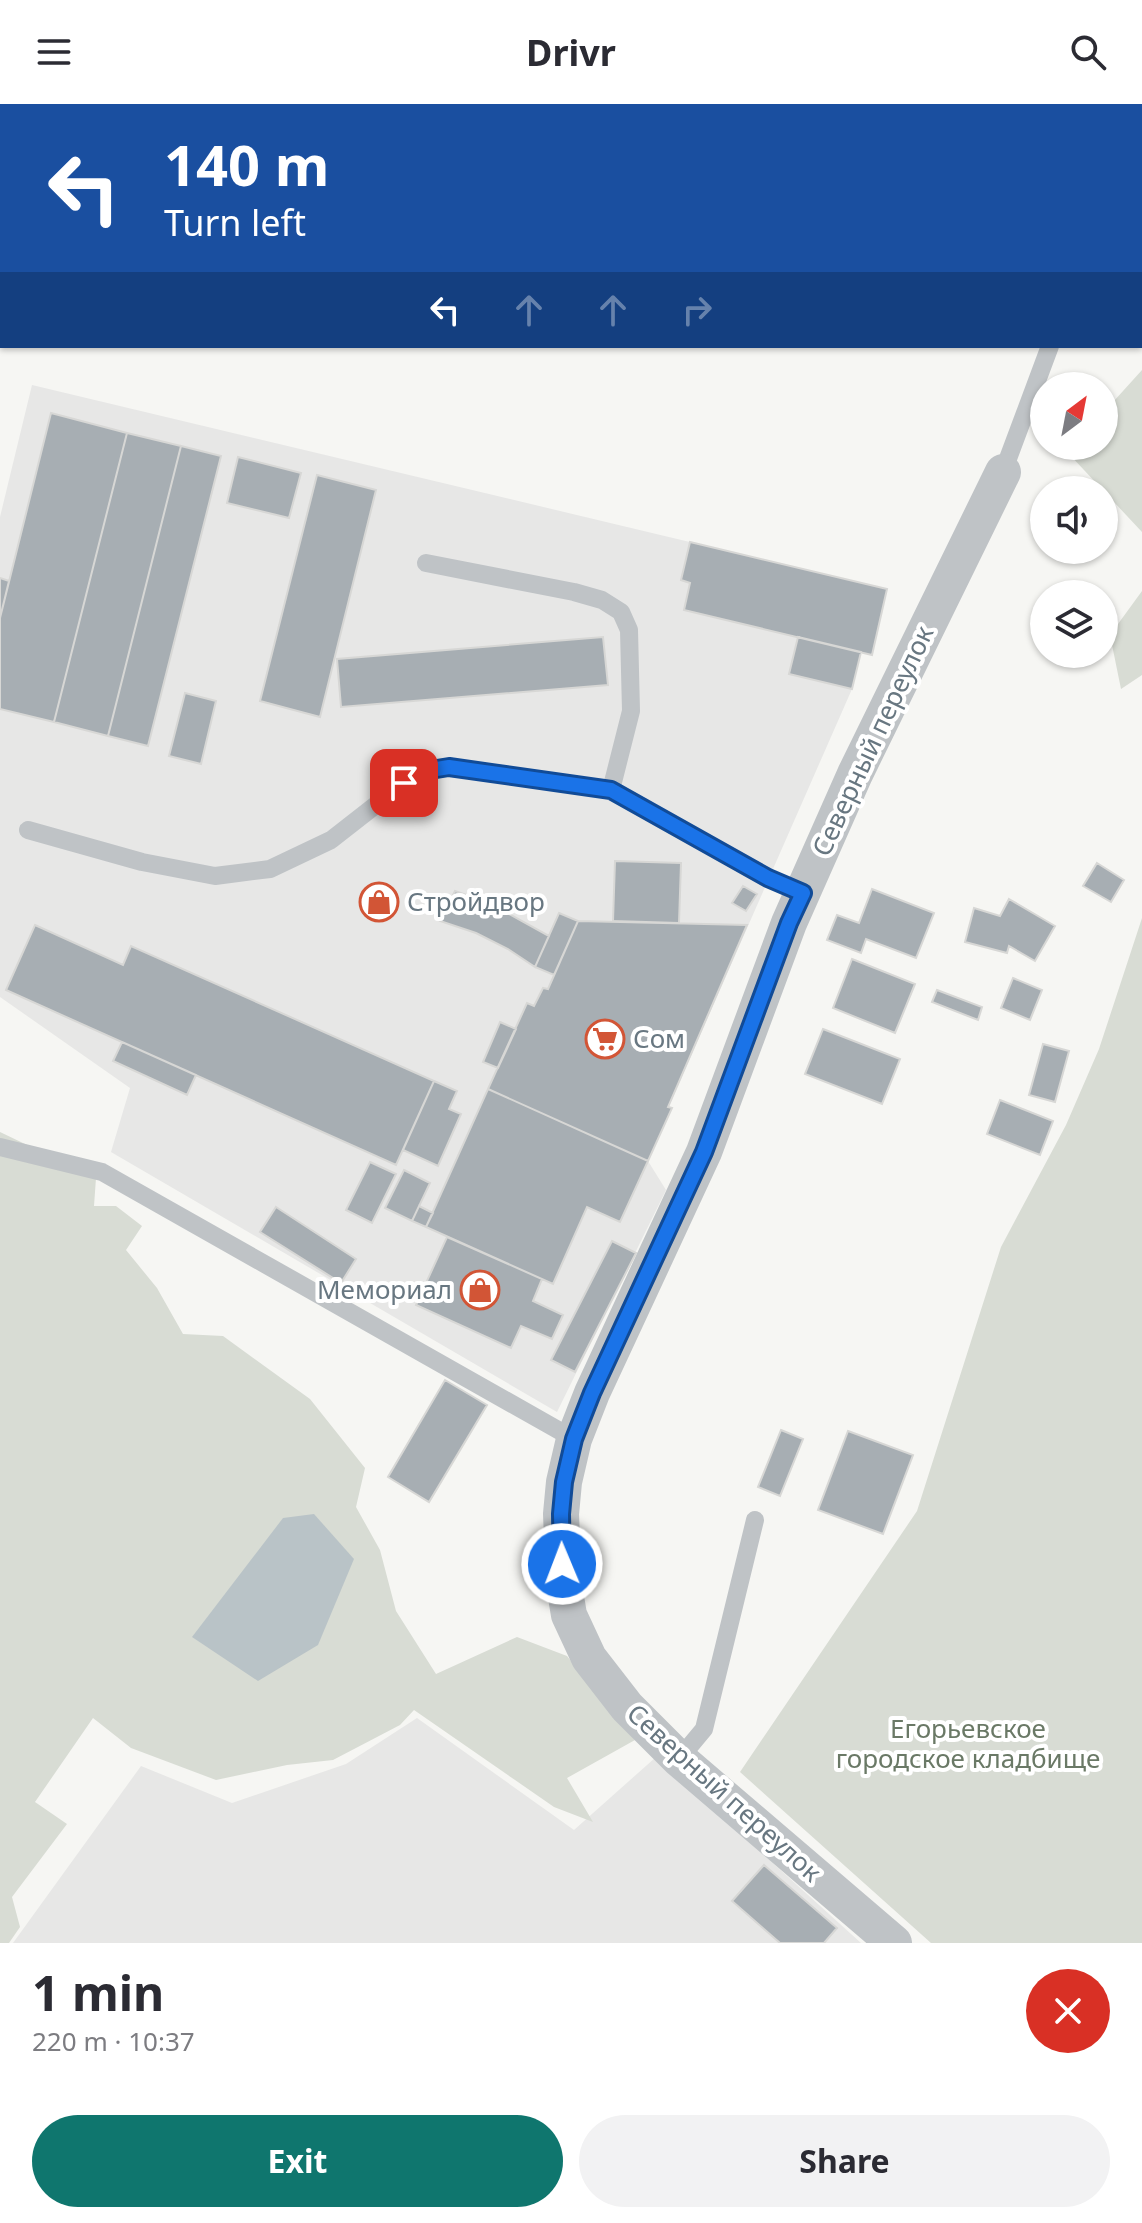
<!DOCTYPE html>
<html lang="en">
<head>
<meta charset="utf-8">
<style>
	body { margin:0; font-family:"Noto Sans",sans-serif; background:#f2f2f3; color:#2b2b33; height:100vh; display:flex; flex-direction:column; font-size:30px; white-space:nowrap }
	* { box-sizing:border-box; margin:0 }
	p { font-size:26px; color:#7c7c81 }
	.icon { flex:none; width:44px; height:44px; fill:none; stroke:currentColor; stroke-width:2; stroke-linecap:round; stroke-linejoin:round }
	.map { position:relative; height:1839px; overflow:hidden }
	.drawer { display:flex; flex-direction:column; background:#fff; flex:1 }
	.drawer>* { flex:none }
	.hud { position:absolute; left:0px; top:0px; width:1142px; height:244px; box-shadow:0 2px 6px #0004; background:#1a4fa0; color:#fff; overflow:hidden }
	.needle { width:52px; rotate:32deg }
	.tools { position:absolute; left:1030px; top:268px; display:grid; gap:16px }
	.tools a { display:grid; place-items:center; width:88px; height:88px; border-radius:50%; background:#fff; box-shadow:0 2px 6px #0004; font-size:40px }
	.pin { position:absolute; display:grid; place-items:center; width:68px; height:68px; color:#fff; margin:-34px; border-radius:16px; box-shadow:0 4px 12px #0006 }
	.me { position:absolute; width:88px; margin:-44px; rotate:359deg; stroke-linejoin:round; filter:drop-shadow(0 0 6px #0008) }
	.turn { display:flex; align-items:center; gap:28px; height:168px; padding:0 32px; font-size:36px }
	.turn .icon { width:104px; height:104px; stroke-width:2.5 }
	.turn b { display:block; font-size:56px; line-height:68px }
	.lanes { display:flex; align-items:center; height:76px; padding:0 32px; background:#0003; justify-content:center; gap:40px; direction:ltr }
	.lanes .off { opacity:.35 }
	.round { display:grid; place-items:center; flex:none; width:84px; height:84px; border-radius:42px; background:#f2f2f3 }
	.summary { display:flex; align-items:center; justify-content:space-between; height:136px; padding:0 32px }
	h1 { font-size:48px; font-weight:700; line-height:60px }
	.button { display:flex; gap:16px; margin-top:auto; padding:16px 32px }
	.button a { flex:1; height:92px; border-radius:48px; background:#0f766e; color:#fff; font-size:32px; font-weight:700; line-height:92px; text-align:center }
	.button a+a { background:#f2f2f3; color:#2b2b33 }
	header { display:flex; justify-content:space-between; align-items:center; height:104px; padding:0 32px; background:#fff; font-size:36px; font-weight:700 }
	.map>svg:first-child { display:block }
</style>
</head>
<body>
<header><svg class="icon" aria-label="menu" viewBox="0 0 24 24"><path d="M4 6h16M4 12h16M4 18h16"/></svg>Drivr<svg class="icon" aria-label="search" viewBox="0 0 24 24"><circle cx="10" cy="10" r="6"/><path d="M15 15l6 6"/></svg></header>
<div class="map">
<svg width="1142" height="1839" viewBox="0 0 1142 1839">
	<rect width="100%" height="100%" fill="#f6f6f3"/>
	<path fill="#e7e7e6" d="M32,281L887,485L872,551L861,549L852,585L669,1002L672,1004L648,1057L666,1086L557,1308L111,1048L130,984L0,893V413Z
		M417,1614L574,1726L656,1653L861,1839H13L141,1662L232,1699L346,1660Z"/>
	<path fill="#d8dcd4" d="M1142,266V428L1069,350L1076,342H1104V308Z
		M1142,487V571L1121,585L1110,531Z
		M1142,814V1839H931L740,1668L917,1407L1001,1143L1066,1021L1099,945Z
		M0,1028L96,1074L94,1102H116L142,1122L126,1146L157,1184L183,1230L223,1232L310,1295L365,1364L356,1403L380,1446L396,1507L436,1570L517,1533L567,1552L635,1636L567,1674L593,1718L554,1703L414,1606L400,1621L333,1656L287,1661L216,1676L131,1644L93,1614L35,1698L67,1720L12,1793L20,1823L9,1839H0Z"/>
	<path fill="#b9c3c7" d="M314,1410L354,1455L318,1541L258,1577L192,1533L283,1414Z"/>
	<path fill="#a7aeb3" stroke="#d7d7d5" stroke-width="2" d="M51,309L127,329L54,618L0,605V514Z
		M127,329L181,342L108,632L54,618Z
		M181,342L221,352L148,642L108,632Z
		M238,353L301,369L289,414L227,399Z
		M317,371L376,386L320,613L260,597Z
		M690,438L887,485L872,551L684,506L690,479L681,476Z
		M0,474L9,477L0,514Z
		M603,533L608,581L341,603L337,555Z
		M798,533L861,548L852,585L789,570Z
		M185,589L216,597L201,660L169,652Z
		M615,757L681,759L679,819L613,817Z
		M1097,759L1124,776L1111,798L1083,782Z
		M743,782L757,790L746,807L732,799Z
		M872,785L934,809L916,854L866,835L861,849L827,836L837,811L859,819Z
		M455,787L489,799L549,832L535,863L508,845L476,829L440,817Z
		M1009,795L1055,822L1035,857L1009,842L1007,849L965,838L974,804L1000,812Z
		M559,809L578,817L554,871L535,863Z
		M578,817L747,821L668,1003L672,1004L648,1057L488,985L527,899L534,902L543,884L548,885Z
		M35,821L123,861L131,842L434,977L396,1061L6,886Z
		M852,855L915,880L895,929L833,904Z
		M1013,874L1042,886L1030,916L1001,904Z
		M937,886L982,903L978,916L932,898Z
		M500,918L516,925L498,964L483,958Z
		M823,925L900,955L882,1000L805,970Z
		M122,938L196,971L187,991L113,957Z
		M1043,940L1069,947L1055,998L1029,991Z
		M434,977L457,987L449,1005L461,1010L438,1062L403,1046Z
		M488,985L648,1057L620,1118L587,1103L553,1180L426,1123Z
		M1000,996L1053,1017L1040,1051L987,1030Z
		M370,1058L396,1070L372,1119L346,1106Z
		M404,1066L430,1079L412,1117L385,1104Z
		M419,1102L433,1109L426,1123L412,1117Z
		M276,1103L356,1155L341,1179L260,1128Z
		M447,1133L542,1175L533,1197L563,1211L552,1235L521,1222L511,1244L416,1201Z
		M612,1137L636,1149L575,1268L551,1256Z
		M445,1276L487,1301L429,1398L388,1373Z
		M781,1326L803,1335L780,1392L758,1383Z
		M848,1327L913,1351L883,1430L818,1406Z
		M764,1761L837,1824L824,1839H780L732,1797Z"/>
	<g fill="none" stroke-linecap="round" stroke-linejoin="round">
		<path stroke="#bfc3c6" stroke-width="18" d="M1140,156L1142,155
			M1003,368L1050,242
			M426,459L574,488L602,496L621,508L629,526L631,607L611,686
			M28,726L142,758L215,772L270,765L331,736L418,668L449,663L611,686L768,774L803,789
			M0,1043L102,1068L574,1335
			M679,1655L704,1625L755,1416"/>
		<path stroke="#bfc3c6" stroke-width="36" d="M894,1839L679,1655L627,1603L589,1554L569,1511L564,1481L561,1410L564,1378L574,1335L592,1289L704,1048L789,819L855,670L1003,368"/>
	</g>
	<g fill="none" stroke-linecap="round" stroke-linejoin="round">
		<defs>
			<path id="route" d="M404,679L418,668L449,663L611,686L768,774L803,789L789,819L704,1048L592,1289L574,1335L564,1378L561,1410L562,1460"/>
		</defs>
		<use href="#route" stroke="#114b97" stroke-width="20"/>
		<use href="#route" stroke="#1a73e8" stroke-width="14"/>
	</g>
	<defs>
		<symbol id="shop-ring" viewBox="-11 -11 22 22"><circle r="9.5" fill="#fff" stroke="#d25536" stroke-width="1.5"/><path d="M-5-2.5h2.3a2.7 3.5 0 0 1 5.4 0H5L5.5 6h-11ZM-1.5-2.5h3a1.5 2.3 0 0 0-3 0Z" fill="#d25536"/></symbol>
		<symbol id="supermarket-ring" viewBox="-11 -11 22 22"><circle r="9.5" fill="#fff" stroke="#d25536" stroke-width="1.5"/><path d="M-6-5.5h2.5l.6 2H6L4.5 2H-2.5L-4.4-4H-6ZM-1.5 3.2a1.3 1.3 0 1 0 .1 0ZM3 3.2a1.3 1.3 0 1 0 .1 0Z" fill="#d25536"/></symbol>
	</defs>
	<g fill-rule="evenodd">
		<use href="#shop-ring" x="357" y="776" width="44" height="44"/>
		<use href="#supermarket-ring" x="583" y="913" width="44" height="44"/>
		<use href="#shop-ring" x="458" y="1164" width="44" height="44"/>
	</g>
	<g text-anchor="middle" stroke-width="8" stroke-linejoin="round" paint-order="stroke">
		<g font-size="26" fill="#687781" stroke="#fff">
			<text transform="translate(873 637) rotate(-65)" y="9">Северный переулок</text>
			<text transform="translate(724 1689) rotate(42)" y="9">Северный переулок</text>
		</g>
		<g font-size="26" fill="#687781" stroke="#fff" text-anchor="start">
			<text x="407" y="807">Стройдвор</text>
			<text x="633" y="944">Сом</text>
			<text x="452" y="1195" text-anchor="end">Мемориал</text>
		</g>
		<g font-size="26" fill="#6a7966" stroke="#fff">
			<text x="968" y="1634">Егорьевское<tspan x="968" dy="30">городское кладбище</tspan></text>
		</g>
	</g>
</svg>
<div class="tools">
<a><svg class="needle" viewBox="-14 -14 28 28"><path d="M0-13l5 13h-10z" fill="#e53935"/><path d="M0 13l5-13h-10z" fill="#7c7c81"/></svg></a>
<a><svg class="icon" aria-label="sound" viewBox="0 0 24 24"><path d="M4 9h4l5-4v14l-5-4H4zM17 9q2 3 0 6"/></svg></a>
<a><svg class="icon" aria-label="layers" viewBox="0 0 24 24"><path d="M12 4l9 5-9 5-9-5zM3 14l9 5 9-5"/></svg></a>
</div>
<div class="pin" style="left:404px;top:679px;background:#d93025"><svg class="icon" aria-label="arrive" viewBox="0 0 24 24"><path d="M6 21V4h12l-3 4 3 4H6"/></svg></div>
<svg class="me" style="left:562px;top:1460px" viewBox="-20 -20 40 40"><circle r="17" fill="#1a73e8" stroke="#fff" stroke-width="3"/><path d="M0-11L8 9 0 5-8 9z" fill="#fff"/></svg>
<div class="hud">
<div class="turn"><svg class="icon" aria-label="left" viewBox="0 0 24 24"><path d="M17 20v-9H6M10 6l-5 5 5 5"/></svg><div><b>140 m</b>Turn left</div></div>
<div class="lanes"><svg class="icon" aria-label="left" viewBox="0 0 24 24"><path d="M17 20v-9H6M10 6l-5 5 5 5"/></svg><svg class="icon off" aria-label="ahead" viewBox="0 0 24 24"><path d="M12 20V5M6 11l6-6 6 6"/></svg><svg class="icon off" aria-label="ahead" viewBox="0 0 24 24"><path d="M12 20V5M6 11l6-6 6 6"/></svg><svg class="icon off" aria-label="right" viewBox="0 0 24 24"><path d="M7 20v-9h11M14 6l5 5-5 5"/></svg></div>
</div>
</div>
<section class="drawer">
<div class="summary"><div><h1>1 min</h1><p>220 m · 10:37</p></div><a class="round" style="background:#d93025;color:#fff"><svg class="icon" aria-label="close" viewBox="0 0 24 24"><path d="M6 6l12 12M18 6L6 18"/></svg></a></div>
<div class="button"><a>Exit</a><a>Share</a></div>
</section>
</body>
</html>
